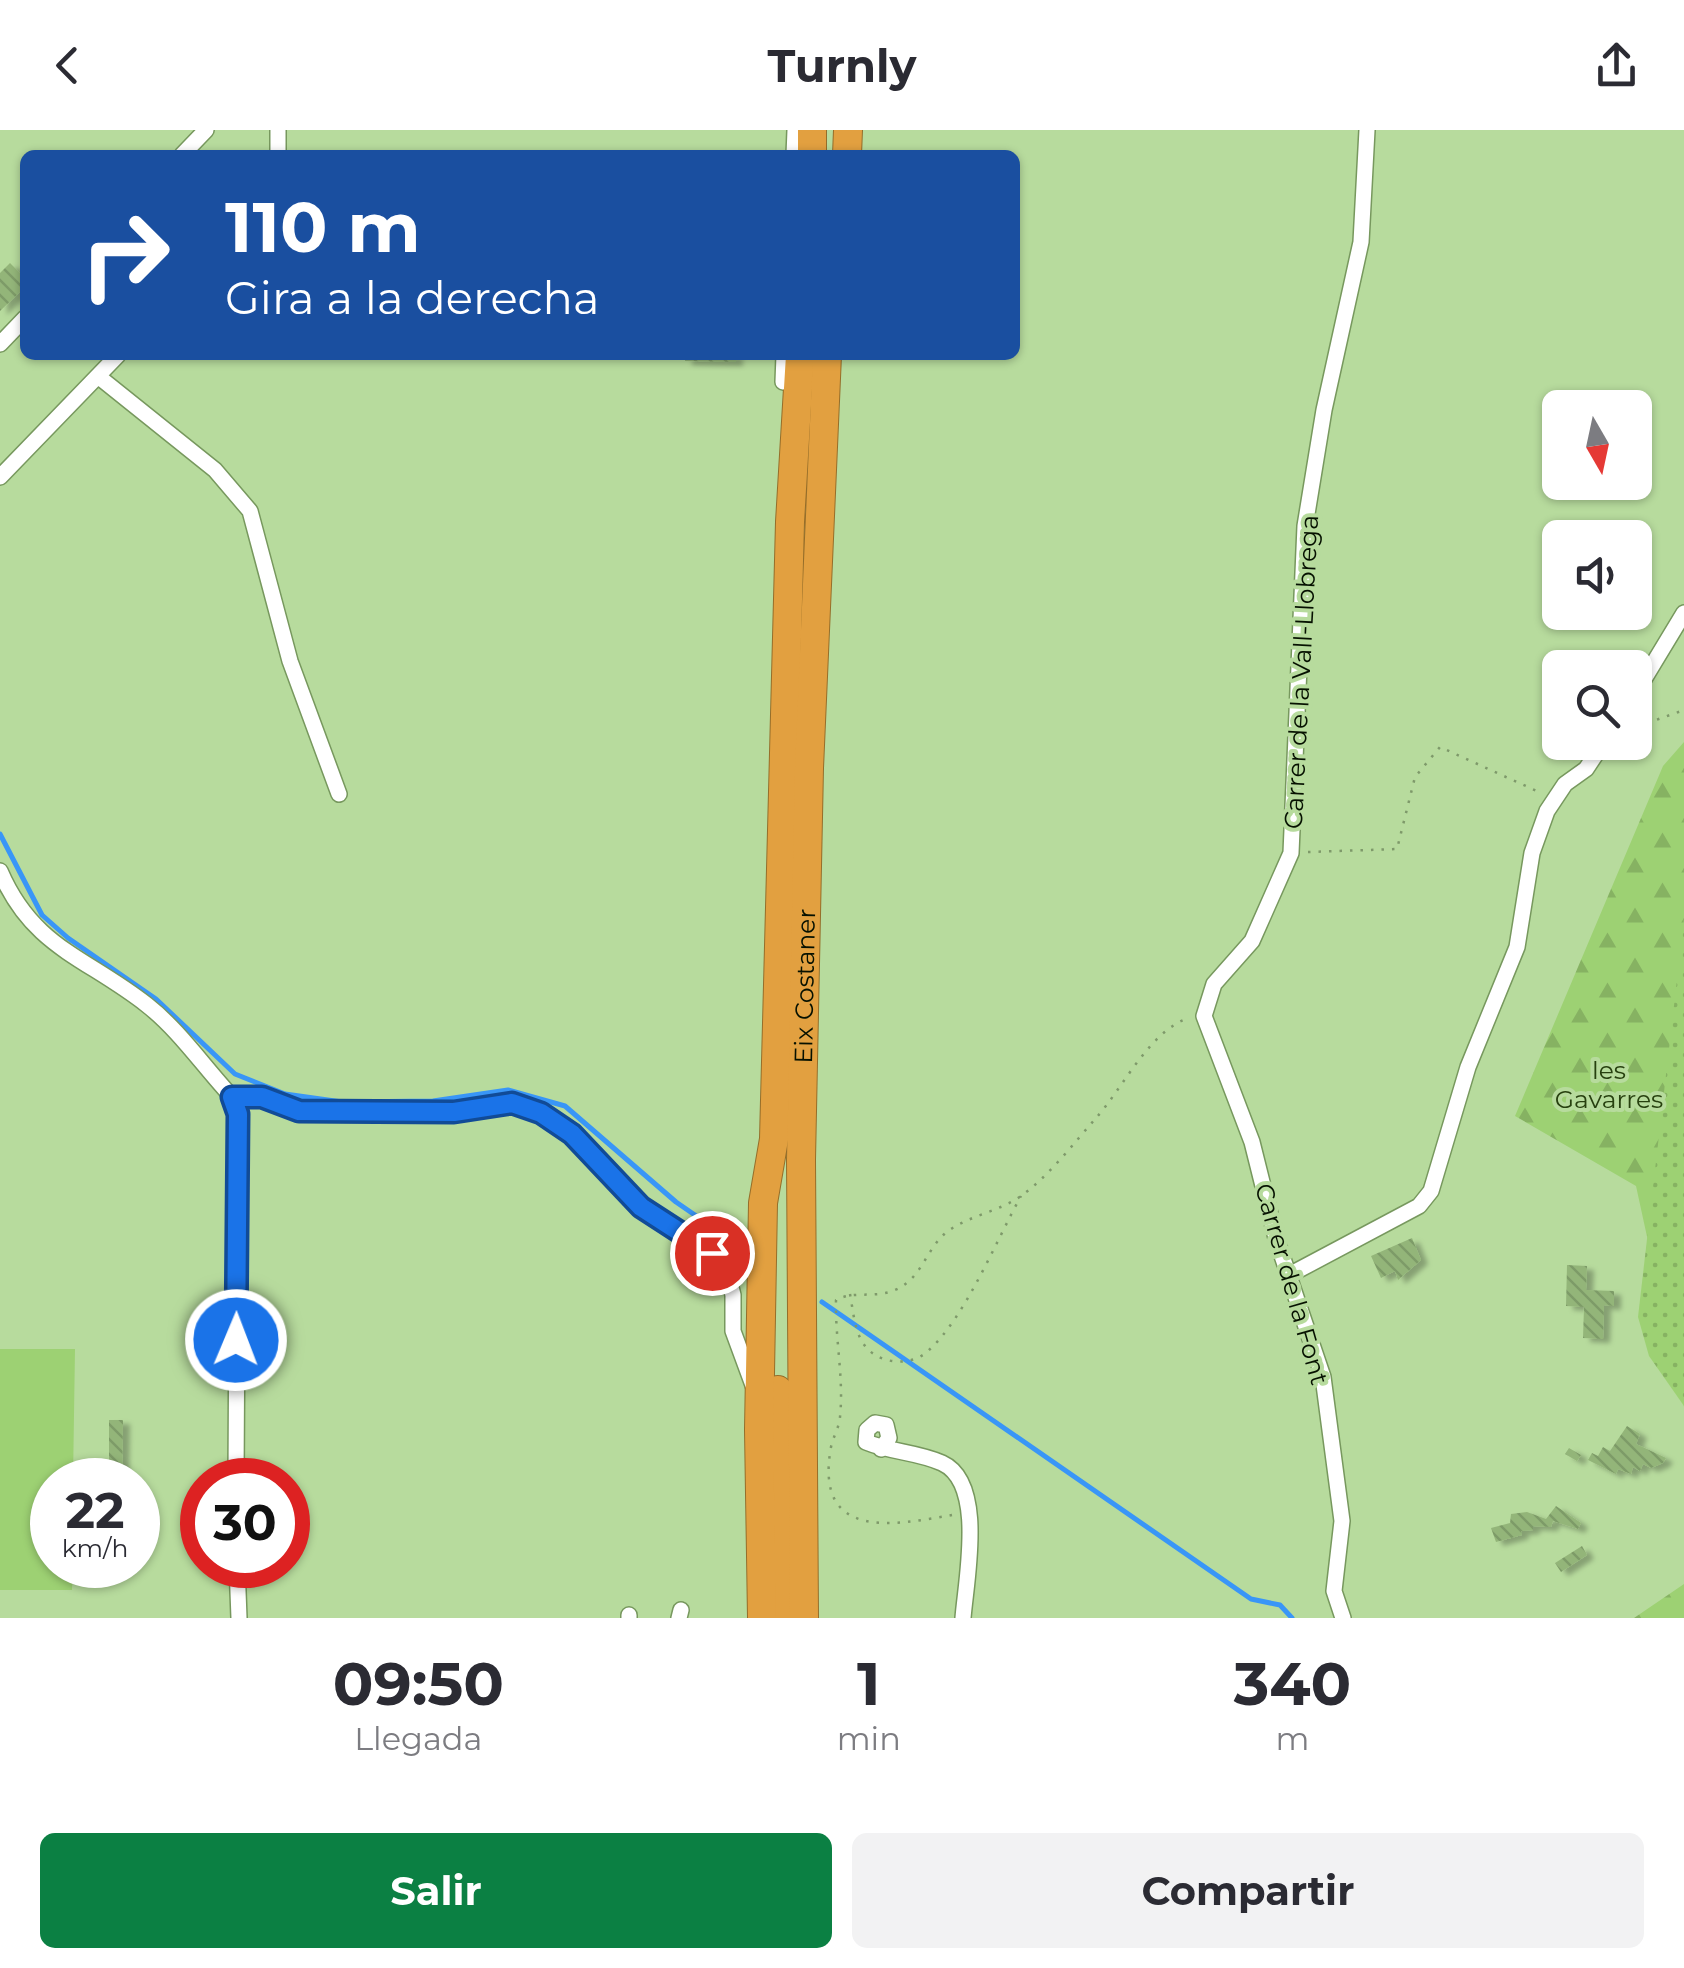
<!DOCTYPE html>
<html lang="es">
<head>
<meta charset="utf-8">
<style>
	body { margin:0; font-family:Montserrat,sans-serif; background:#f2f2f3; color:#2b2b33; height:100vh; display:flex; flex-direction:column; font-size:38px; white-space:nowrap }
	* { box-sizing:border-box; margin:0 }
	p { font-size:32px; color:#7c7c81 }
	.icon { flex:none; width:55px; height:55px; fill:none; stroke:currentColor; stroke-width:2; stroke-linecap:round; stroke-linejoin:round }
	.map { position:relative; height:1488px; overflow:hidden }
	.sheet { display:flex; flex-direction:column; background:#fff; flex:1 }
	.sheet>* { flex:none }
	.banner { position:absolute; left:20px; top:20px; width:1000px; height:210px; border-radius:15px; box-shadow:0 2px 8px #0004; background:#1a4fa0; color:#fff; overflow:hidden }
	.needle { width:65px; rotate:171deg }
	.buttons { position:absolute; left:1542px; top:260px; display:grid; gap:20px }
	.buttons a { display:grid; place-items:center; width:110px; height:110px; border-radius:15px; background:#fff; box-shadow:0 2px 8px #0004; font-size:50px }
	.speed { position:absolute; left:30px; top:1328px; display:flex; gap:20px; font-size:50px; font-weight:700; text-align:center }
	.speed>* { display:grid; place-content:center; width:130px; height:130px; border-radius:50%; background:#fff; box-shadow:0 2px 8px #0004; line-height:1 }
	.speed small { font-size:25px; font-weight:400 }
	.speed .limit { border:15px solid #d22; background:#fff; color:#111 }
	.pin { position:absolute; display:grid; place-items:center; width:85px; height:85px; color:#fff; margin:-42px; border:5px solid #fff; border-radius:50%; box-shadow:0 2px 10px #0007 }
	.me { position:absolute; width:110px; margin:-55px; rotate:1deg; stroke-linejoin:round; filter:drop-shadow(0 0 8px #0008) }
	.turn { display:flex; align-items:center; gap:35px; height:210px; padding:0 40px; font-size:45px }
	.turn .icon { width:130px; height:130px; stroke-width:2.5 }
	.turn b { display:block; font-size:70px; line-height:85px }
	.eta { display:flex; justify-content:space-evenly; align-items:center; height:170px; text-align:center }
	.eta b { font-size:60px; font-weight:700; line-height:70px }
	.action { display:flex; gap:20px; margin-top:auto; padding:20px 40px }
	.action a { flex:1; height:115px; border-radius:15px; background:#0b8043; color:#fff; font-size:40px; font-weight:700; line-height:115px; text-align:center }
	.action a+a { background:#f2f2f3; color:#2b2b33 }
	header { display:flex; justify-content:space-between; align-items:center; height:130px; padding:0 40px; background:#fff; font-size:45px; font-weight:700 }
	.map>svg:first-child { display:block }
</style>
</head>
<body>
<header><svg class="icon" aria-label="back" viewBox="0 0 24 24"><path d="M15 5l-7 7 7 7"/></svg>Turnly<svg class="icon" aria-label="share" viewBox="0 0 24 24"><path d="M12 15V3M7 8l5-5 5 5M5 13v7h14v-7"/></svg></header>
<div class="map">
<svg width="1684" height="1488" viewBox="0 0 1684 1488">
	<defs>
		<pattern id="forest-firs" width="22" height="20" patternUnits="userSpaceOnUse" patternTransform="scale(2.5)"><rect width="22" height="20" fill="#9dd173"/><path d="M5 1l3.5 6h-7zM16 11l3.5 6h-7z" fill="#86b262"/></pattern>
		<pattern id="park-dots" width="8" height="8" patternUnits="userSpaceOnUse" patternTransform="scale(2.5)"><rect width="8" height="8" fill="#9dd173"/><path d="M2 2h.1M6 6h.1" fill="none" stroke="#86b262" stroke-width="1.8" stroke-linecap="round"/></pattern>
		<pattern id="building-back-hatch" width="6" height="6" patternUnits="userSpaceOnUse" patternTransform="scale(2.5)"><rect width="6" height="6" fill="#93b579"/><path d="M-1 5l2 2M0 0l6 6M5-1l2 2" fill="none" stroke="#7d9b67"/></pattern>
		<filter id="shadow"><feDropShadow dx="7" dy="4" stdDeviation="2.5" flood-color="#0004"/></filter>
	</defs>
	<rect width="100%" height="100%" fill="#b7db9d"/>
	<path fill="#9dd173" d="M0,1219H75L73,1350H52V1435H73L72,1460H0Z"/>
	<path fill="url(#forest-firs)" d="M1684,612V1327V1277L1636,1056L1515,986L1663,636Z
		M1684,1454V1488H1634Z"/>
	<path fill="url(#park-dots)" d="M1684,789V1276L1649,1226L1638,1187Z"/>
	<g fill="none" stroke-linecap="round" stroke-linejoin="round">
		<path stroke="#3996f7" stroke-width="5" d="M0,704L42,785L68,808L156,869L235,944L285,964L342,972L433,971L508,960L565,976L676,1072L750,1123
			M822,1172L1251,1469L1280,1475L1292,1488"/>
	</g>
	<path fill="url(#building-back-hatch)" filter="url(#shadow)" d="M10,133L25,148V157L0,181V143Z
		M685,225H736V232L685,231Z
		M1412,1108L1421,1130L1398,1150L1395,1141L1381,1148L1371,1126Z
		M1567,1135L1587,1136L1586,1160L1614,1161V1176L1604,1175L1603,1209L1583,1208L1584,1177L1566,1176Z
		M109,1290H123L122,1350H109Z
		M1627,1296L1640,1304L1636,1314L1666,1328L1663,1333L1651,1338L1643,1334L1640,1341L1633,1337L1631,1344L1618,1339L1616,1344L1588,1330L1592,1323L1598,1326L1603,1317L1610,1321Z
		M1569,1318L1581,1325L1577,1331L1565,1324Z
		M1556,1376L1581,1393L1578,1399L1553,1391L1551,1397L1533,1396V1400L1521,1401L1522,1405L1496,1412L1491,1398L1510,1393L1511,1384L1527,1382L1546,1389Z
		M1582,1416L1587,1425L1561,1442L1555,1433Z"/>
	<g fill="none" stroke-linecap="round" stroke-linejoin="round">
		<defs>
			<path id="street" d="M182,25L206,0
				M278,25V0
				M794,25L795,0
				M0,214L25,188
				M99,247L215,340L250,381L290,531L339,664
				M783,252L784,225
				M0,347L118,225
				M1635,564L1684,483
				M0,741C33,818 86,827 147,875C179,900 204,937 232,967L238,984L236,1350
				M232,967H262L299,981L454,982L512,973L541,983L572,1004L641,1077L712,1123L728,1146L733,1165V1201L754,1258
				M1291,1144L1419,1076L1431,1061L1468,937L1517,817L1532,723L1547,681L1565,654L1586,639L1604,612
				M881,1319L889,1308L886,1295L875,1293L867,1300L866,1312C890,1322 918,1322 942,1333C986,1353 966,1449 963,1488
				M237,1435L239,1488
				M629,1485V1488
				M679,1488L681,1480
				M1343,1488L1334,1461L1342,1391L1323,1247L1276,1108L1252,1012L1204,886L1214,854L1252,811L1291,723L1305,396L1324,280L1361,112L1367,0"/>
			<g id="highway">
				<path d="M812,25V0"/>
				<path d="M847,25L848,0"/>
				<path d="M778,1260L781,1488"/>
				<path d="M762,1488L759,1300L763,1073L774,1009L790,392L800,225"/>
				<path id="s1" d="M804,1488L801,1030L809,638L827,225"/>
			</g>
		</defs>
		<use href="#street" stroke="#77985e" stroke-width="18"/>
		<use href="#highway" stroke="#956e2a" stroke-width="30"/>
		<path stroke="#7e996a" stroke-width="2.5" stroke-dasharray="2.5 8" stroke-linecap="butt" d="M1635,612L1656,590L1684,580
			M1615,625L1633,613
			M1308,722L1397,719L1415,647L1440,617L1539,662
			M850,1164C855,1191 855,1219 884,1229C898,1234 916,1232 928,1221C965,1188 996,1111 1021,1066
			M952,1385C891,1396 814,1410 831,1317C833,1307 839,1298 840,1287C844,1248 835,1209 836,1170C855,1160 874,1169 895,1160C924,1148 926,1115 951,1099C972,1085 1000,1081 1021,1066C1048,1047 1074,1013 1096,988C1123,958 1150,900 1189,888"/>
		<use href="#street" stroke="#fff" stroke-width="15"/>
		<use href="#highway" stroke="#e2a040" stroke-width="28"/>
	</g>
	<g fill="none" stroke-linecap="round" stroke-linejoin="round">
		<defs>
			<path id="route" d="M236,1210L238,984L232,967H262L299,981L454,982L512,973L541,983L572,1004L641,1077L712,1123"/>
		</defs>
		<use href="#route" stroke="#114b97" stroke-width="25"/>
		<use href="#route" stroke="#1a73e8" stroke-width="18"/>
	</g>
	<g text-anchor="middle" stroke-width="8" stroke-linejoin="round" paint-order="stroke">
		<g font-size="25" fill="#061100" stroke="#b7db9d">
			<text transform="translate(1301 542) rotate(-87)" y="9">Carrer de la Vall-Llobrega</text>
			<text dy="9" stroke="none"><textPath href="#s1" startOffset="632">Eix Costaner</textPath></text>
			<text transform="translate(1292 1154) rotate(74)" y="9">Carrer de la Font</text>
		</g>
		<g font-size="25" fill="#27400f" stroke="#b7db9d">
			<text x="1609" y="949">les<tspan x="1609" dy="29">Gavarres</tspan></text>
		</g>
	</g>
</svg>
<div class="buttons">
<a><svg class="needle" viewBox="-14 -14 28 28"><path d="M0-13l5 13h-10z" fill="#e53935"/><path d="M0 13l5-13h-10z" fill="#7c7c81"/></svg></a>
<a><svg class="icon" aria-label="sound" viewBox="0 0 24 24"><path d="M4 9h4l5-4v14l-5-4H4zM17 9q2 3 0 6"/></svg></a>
<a><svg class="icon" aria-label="search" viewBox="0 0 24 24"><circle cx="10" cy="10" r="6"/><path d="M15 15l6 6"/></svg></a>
</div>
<div class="speed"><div>22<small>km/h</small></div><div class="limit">30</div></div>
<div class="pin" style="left:712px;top:1123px;background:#d93025"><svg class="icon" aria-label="arrive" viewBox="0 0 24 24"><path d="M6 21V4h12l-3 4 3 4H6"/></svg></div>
<svg class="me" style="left:236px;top:1210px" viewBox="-20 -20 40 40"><circle r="17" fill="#1a73e8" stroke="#fff" stroke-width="3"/><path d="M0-11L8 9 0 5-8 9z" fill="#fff"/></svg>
<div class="banner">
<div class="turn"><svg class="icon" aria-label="right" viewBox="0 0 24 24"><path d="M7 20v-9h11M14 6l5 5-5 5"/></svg><div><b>110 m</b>Gira a la derecha</div></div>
</div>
</div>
<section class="sheet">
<div class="eta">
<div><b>09:50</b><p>Llegada</p></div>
<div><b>1</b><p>min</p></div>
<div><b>340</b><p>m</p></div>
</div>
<div class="action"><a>Salir</a><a>Compartir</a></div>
</section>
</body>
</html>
